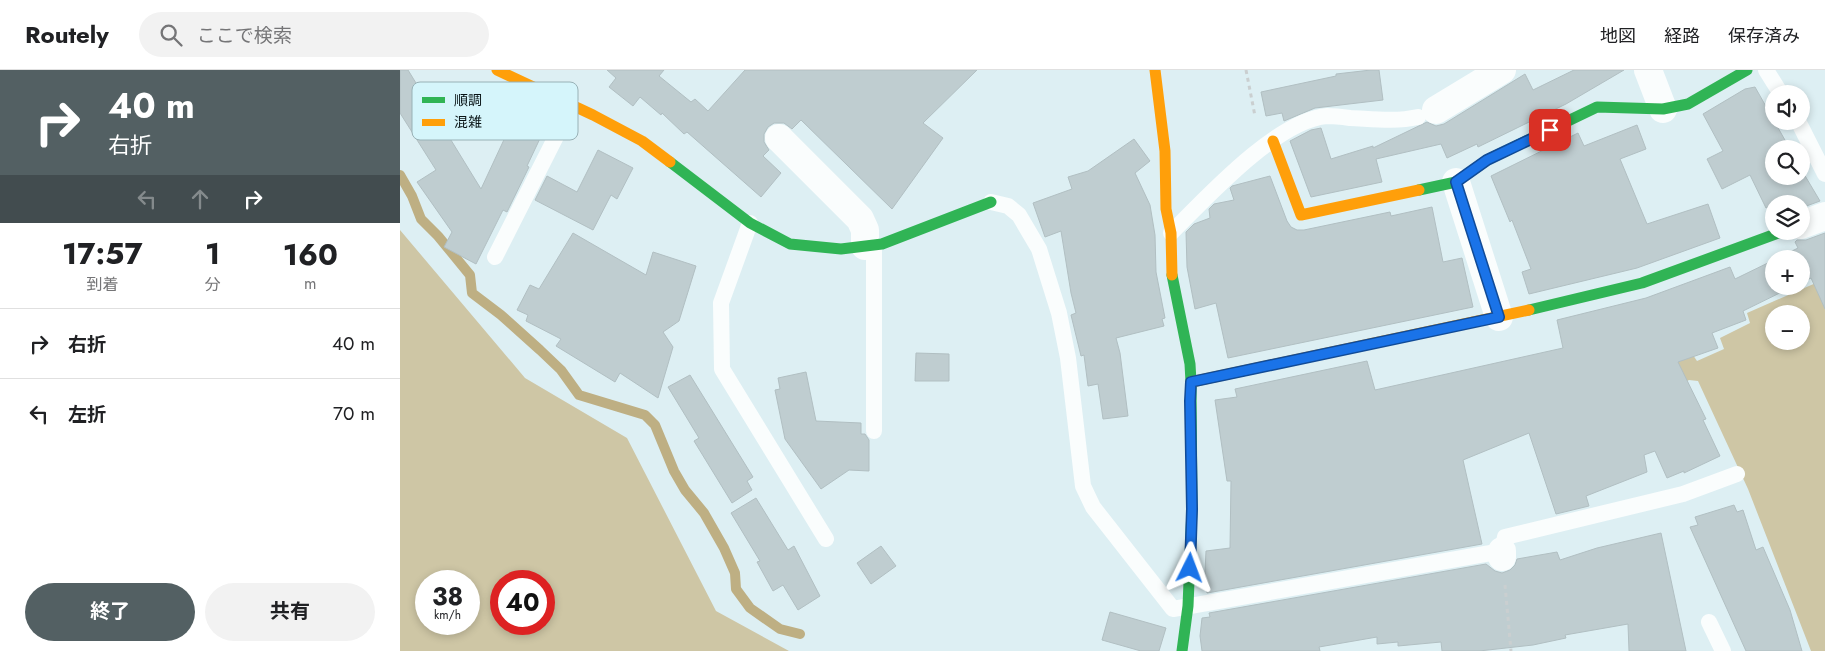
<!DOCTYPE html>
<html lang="ja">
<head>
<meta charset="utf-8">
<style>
	body { margin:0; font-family:Jost,"Noto Sans JP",sans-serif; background:#f2f2f2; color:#202124; height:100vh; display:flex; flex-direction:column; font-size:19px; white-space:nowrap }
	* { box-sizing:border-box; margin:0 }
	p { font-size:16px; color:#757577 }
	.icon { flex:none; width:28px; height:28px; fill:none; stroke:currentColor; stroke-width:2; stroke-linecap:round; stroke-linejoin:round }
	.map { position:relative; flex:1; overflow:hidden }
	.sheet { display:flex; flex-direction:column; background:#fff; width:400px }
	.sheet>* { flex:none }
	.top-card { background:#536063; color:#fff; overflow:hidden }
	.fabs { position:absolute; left:1365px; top:15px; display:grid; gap:10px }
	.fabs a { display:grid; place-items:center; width:45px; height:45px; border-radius:50%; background:#fff; box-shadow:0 2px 8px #0003; font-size:25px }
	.speed { position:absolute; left:15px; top:500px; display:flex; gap:10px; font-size:25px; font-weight:700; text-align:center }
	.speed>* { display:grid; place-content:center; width:65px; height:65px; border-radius:50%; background:#fff; box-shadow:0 2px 8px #0003; line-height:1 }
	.speed small { font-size:12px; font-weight:400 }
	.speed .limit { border:8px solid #d22; background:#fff; color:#111 }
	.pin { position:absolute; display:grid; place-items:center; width:42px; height:42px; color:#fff; margin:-21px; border-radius:10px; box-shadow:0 2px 8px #0006 }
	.me { position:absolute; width:55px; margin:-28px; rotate:3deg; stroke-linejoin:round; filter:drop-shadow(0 0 4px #0008) }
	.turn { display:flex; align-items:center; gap:18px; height:105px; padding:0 25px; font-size:22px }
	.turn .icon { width:65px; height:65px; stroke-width:2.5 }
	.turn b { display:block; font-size:35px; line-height:42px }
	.lanes { display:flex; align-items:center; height:48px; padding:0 25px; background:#0003; justify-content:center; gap:25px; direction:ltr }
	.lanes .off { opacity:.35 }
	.eta { display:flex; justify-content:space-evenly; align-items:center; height:85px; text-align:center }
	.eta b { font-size:30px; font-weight:700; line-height:35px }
	.button { display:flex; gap:10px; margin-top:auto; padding:10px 25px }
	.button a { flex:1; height:58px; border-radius:30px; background:#536063; color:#fff; font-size:20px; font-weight:700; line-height:58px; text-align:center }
	.button a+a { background:#f2f2f2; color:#202124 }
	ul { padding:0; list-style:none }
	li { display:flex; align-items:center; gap:15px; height:70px; padding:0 25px; border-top:1px solid #e0e0e0 }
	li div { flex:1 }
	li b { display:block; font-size:19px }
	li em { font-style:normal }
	header { display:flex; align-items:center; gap:30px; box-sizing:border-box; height:70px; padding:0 25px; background:#fff; border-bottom:1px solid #e0e0e0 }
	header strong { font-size:24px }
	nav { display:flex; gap:28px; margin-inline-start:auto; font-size:18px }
	.search { width:350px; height:45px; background:#f2f2f2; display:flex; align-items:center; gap:12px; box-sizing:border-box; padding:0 18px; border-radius:28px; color:#757577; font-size:19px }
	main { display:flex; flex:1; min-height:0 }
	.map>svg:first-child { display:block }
</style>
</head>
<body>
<header>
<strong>Routely</strong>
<div class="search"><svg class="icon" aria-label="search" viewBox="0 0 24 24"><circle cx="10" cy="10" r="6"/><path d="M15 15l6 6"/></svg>ここで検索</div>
<nav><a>地図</a><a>経路</a><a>保存済み</a></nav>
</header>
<main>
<section class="sheet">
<div class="top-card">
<div class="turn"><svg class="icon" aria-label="right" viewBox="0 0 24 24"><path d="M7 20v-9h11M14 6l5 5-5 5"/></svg><div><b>40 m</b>右折</div></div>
<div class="lanes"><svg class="icon off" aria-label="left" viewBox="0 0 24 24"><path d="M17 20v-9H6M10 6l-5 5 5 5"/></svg><svg class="icon off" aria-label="ahead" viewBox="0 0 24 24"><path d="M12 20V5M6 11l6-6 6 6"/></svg><svg class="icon" aria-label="right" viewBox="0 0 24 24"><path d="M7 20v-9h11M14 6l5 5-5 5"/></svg></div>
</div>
<div class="eta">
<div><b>17:57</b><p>到着</p></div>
<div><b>1</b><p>分</p></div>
<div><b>160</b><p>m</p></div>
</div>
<ul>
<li><svg class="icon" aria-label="right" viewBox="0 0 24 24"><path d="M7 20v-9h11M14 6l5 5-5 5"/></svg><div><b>右折</b></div><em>40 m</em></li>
<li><svg class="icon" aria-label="left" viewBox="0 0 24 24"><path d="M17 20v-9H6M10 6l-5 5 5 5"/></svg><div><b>左折</b></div><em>70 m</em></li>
</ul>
<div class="button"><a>終了</a><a>共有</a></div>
</section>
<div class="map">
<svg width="1425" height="581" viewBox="0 0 1425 581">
	<rect width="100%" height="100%" fill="#ddeff3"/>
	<path fill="#cec6a5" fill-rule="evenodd" d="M0,160L125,308L227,368L316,541L389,581H0ZM26,511H69V554H26ZM101,511H144V554H101Z
		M1425,209V581H1411L1348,419L1298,311L1289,310L1232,340L1245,305L1291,282L1297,291L1324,279L1320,268L1350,253L1347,243ZM1374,244H1401V271H1374Z"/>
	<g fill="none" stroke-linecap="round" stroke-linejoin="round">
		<path stroke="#beaf83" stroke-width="10" d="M0,105L12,126L21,149L38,166L70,205L72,223L101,245L140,280L161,300L179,325L245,345L255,355L274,401L285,420L304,443L324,478L335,503L336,519L350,538L380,559L400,564"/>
	</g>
	<path fill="#bfcdd0" stroke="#b1bfc2" d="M0,0H8L81,119L115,46L144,60L127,96L129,97L107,142L103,140L76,194L44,177L52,162L17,112L36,100L0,43Z
		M207,0H264L259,6L291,32L295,29L308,41L345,0H577L523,53L543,68L492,139L401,50L392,59L384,53H374L368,57L364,64V72L369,80L363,86L381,103L361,127L287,62L284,64L262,43L261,45L240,27L233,36L209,17L216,8Z
		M971,0H979L983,30L915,38L884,51L882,43L866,46L861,22L936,6V4Z
		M1174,0H1224L1166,34L1078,77L1077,74L1047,88L1041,74L976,89L982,112L911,127L890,71L911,60L921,58L931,89L973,76V78L1027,52L1036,56L1044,54L1125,4L1133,20Z
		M1355,17L1390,79H1374V106H1401V99L1420,131L1401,138V134H1378V132L1366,138L1350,105L1322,119L1307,89L1323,81L1303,44L1345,19Z
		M1237,55L1246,79L1220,89L1247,154L1308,134L1320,168L1237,198L1129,224L1122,202L1131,199L1112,150L1110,152L1091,106L1178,63L1184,76Z
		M734,69L750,91L735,103L750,135L755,165L756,202L765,248L762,249L764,256L716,268L720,283L728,346L703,349L698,314L688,316L684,285L681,286L671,245L676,243L671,223L661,161L645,167L633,133L672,119L668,107L688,101Z
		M198,80L233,98L217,129L211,125L193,160L135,130L147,106L177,122Z
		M870,106L887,151L891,157L897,160H904L990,142L991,146L1032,137L1043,192L1062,188L1073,237L828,288L816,233L795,239L787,197L786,162L794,154L810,148L809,139L814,134L834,130L830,118L832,116Z
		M173,163L246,205L253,182L296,196L279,251L263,262L273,277L258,328L220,303L215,312L156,276L161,269L126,251L128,245L117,240L130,215L139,219Z
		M1425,163V239L1411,208L1401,213V189H1376L1398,178L1395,172L1397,170H1406Z
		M1374,190V216H1394L1343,241L1346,250L1312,263L1318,278L1278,292L1306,349L1303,350L1320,386L1284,403V401L1267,408L1255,381L1244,385L1247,402L1186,426L1189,436L1156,444L1129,363L1063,390L1082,474L807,523L805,502L806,481L830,478L831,411H827L815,330L837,327L835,319L967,291L975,320L1163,278L1157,250L1246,228L1330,197L1335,209Z
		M516,283L549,284V311H515Z
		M406,302L416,351L461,353V364H465L469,370V401L449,400L421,419L385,369L375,320L380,319L378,308Z
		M290,305L353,407L347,411L352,420L332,433L294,371L299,368L268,317Z
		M356,428L388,480L394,476L420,526L398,540L383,515L373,521L357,492L360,491L331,443Z
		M1334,435L1337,442L1343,440L1356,480L1363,477L1390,540L1402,581H1346L1290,457L1298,455L1295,447Z
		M1261,463L1286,581H1229L1228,554L1165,565L1166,568L1133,575L1079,581H1042L1041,572L998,576V572L977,574V567L919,577L920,581H802L800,566L802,548L810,547L809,543L1086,494L1095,501L1102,503L1110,500L1115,495L1117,489L1157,482L1160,490L1197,478Z
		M481,476L496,496L471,514L457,493Z
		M710,542L766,558L759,581H741L702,570Z"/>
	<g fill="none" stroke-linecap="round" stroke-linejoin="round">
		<path stroke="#cacfd0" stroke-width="3" stroke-dasharray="4 4" stroke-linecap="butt" d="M846,0L855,46
			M1105,515L1111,581"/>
		<path stroke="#fafdfd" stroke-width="16" d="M1366,0L1381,24
			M1398,51L1425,104
			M591,132L608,136L619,145L639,179L659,243L668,288L683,416L693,437L773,539L1102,481L1105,467L1283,424L1337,404
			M350,153L321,233L322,299L426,469
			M771,163C806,128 877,50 927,46C935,46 943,47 950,48C973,49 995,52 1018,47
			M474,175V361
			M95,187L172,35
			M1309,552L1323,581"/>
		<path stroke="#fafdfd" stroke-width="28" d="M1248,0L1263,39
			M1036,40L1102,0
			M379,68L460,149L465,160V176
			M1056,112L1099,247
			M1401,155L1425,146
			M1102,481V487"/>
		<path stroke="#30b455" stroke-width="11" d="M270,92L350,153L390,174L441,179L482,174L591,132
			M1019,120L1056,112L1087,90L1197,37L1263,39L1288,34L1347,0
			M772,205L790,294L791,312L792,439L788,536L782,581
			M1129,240L1242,213L1384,161"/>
		<path stroke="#ff9f0a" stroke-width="11" d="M97,0L193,45L242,71L270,92
			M755,0L765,81L766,139L771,163L772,205
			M873,71L901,145L1019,120
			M791,312L1129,240"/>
	</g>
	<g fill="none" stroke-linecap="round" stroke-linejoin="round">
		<defs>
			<path id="route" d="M790,498L792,439L790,331L791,312L1099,247L1056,112L1087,90L1150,60"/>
		</defs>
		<use href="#route" stroke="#114b97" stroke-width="12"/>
		<use href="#route" stroke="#1a73e8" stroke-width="9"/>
	</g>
	<rect x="12" y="12" width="166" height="58" rx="8" fill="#d5f5fb" stroke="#98b1b6" stroke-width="1"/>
	<rect x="22" y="27" width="23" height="6" fill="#30b455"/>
	<rect x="22" y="49" width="23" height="7" fill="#ff9f0a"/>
	<g font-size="14" fill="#081315">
		<text x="54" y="35">順調</text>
		<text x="54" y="57">混雑</text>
	</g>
</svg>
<div class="fabs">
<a><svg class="icon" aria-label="sound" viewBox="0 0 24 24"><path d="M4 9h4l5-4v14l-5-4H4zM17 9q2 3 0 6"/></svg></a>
<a><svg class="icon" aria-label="search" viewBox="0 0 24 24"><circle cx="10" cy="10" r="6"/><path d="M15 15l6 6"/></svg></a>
<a><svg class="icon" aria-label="layers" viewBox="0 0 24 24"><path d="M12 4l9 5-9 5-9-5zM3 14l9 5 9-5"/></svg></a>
<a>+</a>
<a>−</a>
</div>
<div class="speed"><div>38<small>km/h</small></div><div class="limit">40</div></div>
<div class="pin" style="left:1150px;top:60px;background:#d93025"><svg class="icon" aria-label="arrive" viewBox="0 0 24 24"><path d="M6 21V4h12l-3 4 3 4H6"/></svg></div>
<svg class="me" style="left:790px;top:498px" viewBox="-20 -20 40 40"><path d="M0-17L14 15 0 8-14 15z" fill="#1a73e8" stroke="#fff" stroke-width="4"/></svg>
</div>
</main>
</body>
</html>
